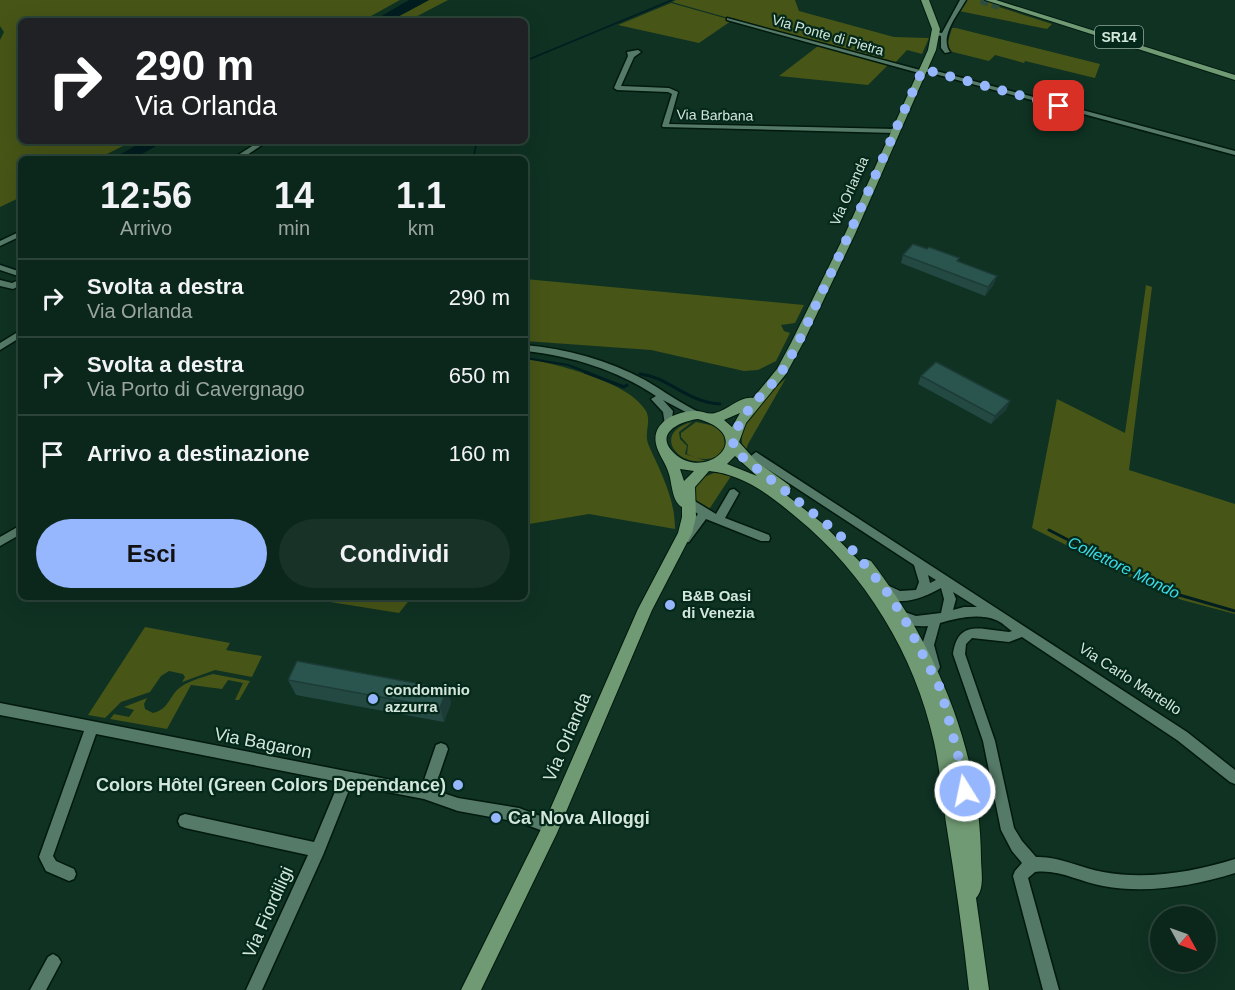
<!DOCTYPE html>
<html lang="it">
<head>
<meta charset="utf-8">
<style>
	body { margin:0; font-family:Helvetica,sans-serif; background:#193227; color:#f1f3f6; height:100vh; display:flex; flex-direction:column; font-size:22px; white-space:nowrap }
	* { box-sizing:border-box; margin:0 }
	p { font-size:20px; color:#9aa5a2 }
	.icon { flex:none; width:33px; height:33px; fill:none; stroke:currentColor; stroke-width:2; stroke-linecap:round; stroke-linejoin:round }
	.map { position:relative; flex:1; overflow:hidden }
	.details { position:absolute; left:18px; top:156px; width:510px; height:444px; display:flex; flex-direction:column; background:#0b261a; border-radius:9px; box-shadow:0 6px 24px #0002,0 0 0 2px #2b4339 }
	.details>* { flex:none }
	.hud { position:absolute; left:18px; top:18px; width:510px; height:126px; border-radius:9px; box-shadow:0 6px 24px #0002,0 0 0 2px #2b4339; background:#202124; color:#fff; overflow:hidden }
	.needle { width:39px; rotate:130deg }
	.buttons { position:absolute; left:1150px; top:906px; display:grid; gap:12px }
	.buttons a { display:grid; place-items:center; width:66px; height:66px; border-radius:50%; background:#0b261a; box-shadow:0 6px 24px #0002,0 0 0 2px #2b4339; font-size:30px }
	.pin { position:absolute; display:grid; place-items:center; width:51px; height:51px; color:#fff; margin:-26px; border-radius:12px; box-shadow:0 3px 9px #0006 }
	.me { position:absolute; width:66px; margin:-33px; rotate:350deg; stroke-linejoin:round; filter:drop-shadow(0 0 4px #0008) }
	.turn { display:flex; align-items:center; gap:21px; height:126px; padding:0 18px; font-size:27px }
	.turn .icon { width:78px; height:78px; stroke-width:2.5 }
	.turn b { display:block; font-size:42px; line-height:51px }
	.eta { display:flex; justify-content:space-evenly; align-items:center; height:102px; text-align:center }
	.eta b { font-size:36px; font-weight:700; line-height:42px }
	.primary-button { display:flex; gap:12px; margin-top:auto; padding:12px 18px }
	.primary-button a { flex:1; height:69px; border-radius:36px; background:#96b6fd; color:#111; font-size:24px; font-weight:700; line-height:69px; text-align:center }
	.primary-button a+a { background:#193227; color:#f1f3f6 }
	ul { padding:0; list-style:none }
	li { display:flex; align-items:center; gap:18px; height:78px; padding:0 18px; border-top:2px solid #2b4339 }
	li div { flex:1 }
	li b { display:block; font-size:22px }
	li em { font-style:normal }
	.map>svg:first-child { display:block }
</style>
</head>
<body>
<div class="map">
<svg width="1235" height="990" viewBox="0 0 1235 990">
	<rect width="100%" height="100%" fill="#0f3223"/>
	<path fill="#475517" d="M0,0H400L362,21H21V141H133L97,159H21V197L0,207V40L4,32L0,26Z
		M429,0H448L408,21H390Z
		M676,0H795L799,11L894,37L929,38L922,54L907,50L895,63H888L672,2Z
		M965,0H985L1001,5L999,7L1052,24L1047,29L959,11Z
		M671,3L728,19L731,21L699,43L618,25Z
		M952,28H956L1100,64L1095,78L1025,61L1024,63L995,55L989,61L949,51L947,45Z
		M818,46L888,65L868,85L779,76Z
		M525,279L804,305L795,323L781,325L784,331L790,333L776,361L758,370L744,371L651,350L525,341Z
		M1146,285L1152,287L1129,470L1235,504V614L1182,600L1152,588L1032,528L1057,399L1125,433Z
		M525,358C556,364 630,382 646,411C652,423 643,433 649,446C661,473 675,498 675,529L589,514L529,524L525,530Z
		M786,378L748,444L745,453C731,422 766,397 786,378Z
		M692,422L679,432L680,439L687,446L685,454L706,461C675,466 653,432 692,422Z
		M696,422L715,426L724,435L725,448C716,462 701,461 687,454L688,445L681,437V433Z
		M716,472L733,473L708,511L694,502L695,485L702,478Z
		M299,597H412L399,613Z
		M145,627L230,643L226,650L262,656L252,677L215,670L182,682L185,677L183,674L169,671L161,676L150,692L121,702L105,718L88,715Z
		M213,674L250,681L239,700H235L243,683L228,680L222,689L191,685L167,729L110,719L114,714L129,717L134,710L124,707L147,698L144,704L145,709L153,713C167,710 168,700 177,690C185,682 202,677 213,674Z"/>
	<path fill="#001d20" d="M409,0H429L390,21H373Z
		M144,141H165L133,159H112Z"/>
	<g fill="none" stroke-linecap="round" stroke-linejoin="round">
		<path stroke="#001d20" stroke-width="1.5" d="M525,61L672,0
			M473,159L477,141"/>
		<path stroke="#001d20" stroke-width="2" d="M525,358L568,365L589,373"/>
		<path stroke="#001d20" stroke-width="3" d="M585,372L624,387L627,385
			M640,374C669,377 686,402 720,404
			M1049,530L1169,592L1235,611"/>
		<path stroke="#2c4d3f" stroke-width="8" stroke-dasharray="8 4" stroke-linecap="butt" d="M981,0L999,6"/>
		<defs>
			<path id="minor" d="M960,0H966C958,14 939,37 950,52L945,53L941,48V36L933,34L936,32L942,33Z
				M727,18L920,70L921,68H925L1235,151V155L924,71L923,73H919L727,20Z
				M638,50L641,52L634,57L621,86L669,88L678,92L669,124L895,129L898,131L895,133L663,127L662,126L672,94L668,92L617,90L614,88L628,56L627,52Z
				M260,141H268L241,159H232Z
				M21,231V236L0,246V241Z
				M0,265L21,272V277L0,270Z
				M21,279V285L13,289L0,286V280L12,283Z
				M21,330V337L0,350V343Z
				M525,345C567,349 608,360 645,380C664,391 681,404 701,413L703,415L698,418L695,417L663,400L673,411L671,425H665L663,412L651,399L656,396C617,370 572,356 525,351Z
				M756,452L1187,732L1235,770V784L1230,782L1177,740L1022,637L1009,642L972,638L966,644L965,654L995,741L1014,828L1022,841L1036,857C1059,856 1080,868 1103,872C1147,880 1193,872 1235,859V873C1193,886 1147,894 1103,886C1080,882 1059,869 1035,872L1028,878L1059,990H1043L1013,876L1015,871L1022,863L1012,851L1001,830L983,741L953,654C958,618 983,630 1009,632L1012,631C1007,628 1002,622 996,620C978,613 958,618 940,623L934,645L940,667L938,671L934,672L930,671L922,645L928,626C916,627 901,625 893,615L895,612L899,610L916,616L941,613L944,599L941,588C923,598 894,611 879,589L881,586L885,584L900,591L916,590L919,582L914,565L752,459L751,456ZM928,575L936,580L930,583ZM953,592L977,607H964L953,610L956,599Z
				M734,489L739,493L725,518L769,535L770,538L769,541H761L706,519L689,542H681L680,539L681,536L698,514L684,503L685,500H693L716,514L730,490Z
				M21,525V534L0,546V537Z
				M0,703L422,786L436,745L441,743L446,745L448,749L434,790L458,798L519,808L556,822L558,827L556,832L551,834L519,822L458,811L424,799L351,785L323,855L262,990H246L308,855L185,828L180,826L178,821L180,816L185,814L314,842L339,782L96,734L53,856L56,861L74,869L76,874L74,879L69,881L46,871L39,857L84,731L0,715Z
				M53,954L58,957L61,962L46,990H30L48,957Z"/>
			<path id="major" d="M921,0H929L940,29L936,50L855,234L803,343L786,374L746,423L739,442L756,461L789,485L791,489L785,494L822,523L860,562L866,559L871,561C936,646 980,749 981,858C981,870 985,889 976,898L989,990H969C963,934 955,879 946,823C942,796 940,769 934,742C915,655 865,573 796,517C771,496 743,474 709,471L695,487L696,517L692,533L652,610L557,833L481,990H461L545,821L638,609L678,533L682,517V507C672,502 672,483 669,474C666,463 658,454 656,444C651,421 679,410 697,411C703,411 708,415 715,413C728,410 740,396 753,398L777,369L791,343L845,234L928,50L932,29ZM740,413L732,427L724,420ZM698,419C759,436 705,483 674,453C653,433 681,421 698,419ZM735,456L757,476L727,464ZM680,469L694,471L684,481Z
				M985,0H996L1235,75V80Z"/>
		</defs>
		<use href="#minor" stroke="#01190e" stroke-width="3"/>
		<use href="#major" stroke="#01190e" stroke-width="2"/>
		<use href="#minor" fill="#567a68" fill-rule="evenodd"/>
		<use href="#major" fill="#709a73" fill-rule="evenodd"/>
	</g>
	<path fill="#244943" d="M927,249L959,258L958,261L994,284L985,296L901,263L903,255Z
		M921,376L1010,401L1006,410L991,424L918,384Z
		M288,680L447,689L451,703L444,722L296,695Z"/>
	<path fill="#1d3c37" d="M997,276L994,284L985,296L988,287Z
		M1010,401L1006,410L991,424L995,416Z
		M447,689L451,703L444,722L440,708Z"/>
	<path fill="#2a554e" stroke="#1d3c37" stroke-width="1.5" d="M913,244L927,249L929,247L959,258L957,261L997,276L988,287L903,255Z
		M936,362L1010,401L995,416L921,376Z
		M297,661L447,689L440,708L288,680Z"/>
	<g fill="none" stroke-linecap="round" stroke-linejoin="round">
		<path stroke="#96b6fd" stroke-width="10" stroke-dasharray="0 18" d="M965,791L959,759L941,690L904,618L885,589L839,534L740,455L733,446C736,413 764,397 782,371C799,345 811,314 825,286C859,214 890,141 923,69L1059,106"/>
	</g>
	<g fill="#96b6fd" stroke="#04281a" stroke-width="2">
		<circle cx="670" cy="605" r="6"/>
		<circle cx="373" cy="699" r="6"/>
		<circle cx="458" cy="785" r="6"/>
		<circle cx="496" cy="818" r="6"/>
	</g>
	<g text-anchor="middle" stroke-width="4.5" stroke-linejoin="round" paint-order="stroke">
		<g font-size="14" fill="#d3e6db" stroke="#04281a">
			<text transform="translate(828 35) rotate(16)" y="5">Via Ponte di Pietra</text>
			<text transform="translate(715 115) rotate(1)" y="5">Via Barbana</text>
			<text transform="translate(849 191) rotate(-66)" y="5">Via Orlanda</text>
		</g>
		<rect fill="#04281a" stroke="#95ada1" stroke-width="1.5" x="1095" y="26" width="48" height="22" rx="4.5"/>
		<g font-size="14" font-weight="bold" fill="#d3e6db">
			<text x="1119" y="42">SR14</text>
		</g>
		<g font-size="15" font-weight="bold" fill="#d3e6db" stroke="#04281a" text-anchor="start">
			<text x="682" y="601">B&amp;B Oasi<tspan x="682" dy="17">di Venezia</tspan></text>
			<text x="385" y="695">condominio<tspan x="385" dy="17">azzurra</tspan></text>
		</g>
		<g font-size="15" fill="#d3e6db" stroke="#04281a">
			<text transform="translate(1130 679) rotate(33)" y="5">Via Carlo Martello</text>
		</g>
		<g font-size="16" font-style="italic" fill="#3bdae7" stroke="#04281a">
			<text transform="translate(1124 567) rotate(26)" y="6">Collettore Mondo</text>
		</g>
		<g font-size="18" fill="#d3e6db" stroke="#04281a">
			<text transform="translate(567 737) rotate(-67)" y="6">Via Orlanda</text>
			<text transform="translate(263 743) rotate(11)" y="6">Via Bagaron</text>
			<text transform="translate(268 912) rotate(-66)" y="6">Via Fiordiligi</text>
		</g>
		<g font-size="18" font-weight="bold" fill="#d3e6db" stroke="#04281a" text-anchor="end">
			<text x="446" y="791">Colors Hôtel (Green Colors Dependance)</text>
			<text x="508" y="824" text-anchor="start">Ca' Nova Alloggi</text>
		</g>
	</g>
</svg>
<div class="buttons">
<a><svg class="needle" viewBox="-14 -14 28 28"><path d="M0-13l5 13h-10z" fill="#e53935"/><path d="M0 13l5-13h-10z" fill="#9aa5a2"/></svg></a>
</div>
<div class="pin" style="left:1059px;top:106px;background:#d93025"><svg class="icon" aria-label="arrive" viewBox="0 0 24 24"><path d="M6 21V4h12l-3 4 3 4H6"/></svg></div>
<svg class="me" style="left:965px;top:791px" viewBox="-20 -20 40 40"><circle r="17" fill="#96b6fd" stroke="#fff" stroke-width="3"/><path d="M0-11L8 9 0 5-8 9z" fill="#fff"/></svg>
<div class="hud">
<div class="turn"><svg class="icon" aria-label="right" viewBox="0 0 24 24"><path d="M7 20v-9h11M14 6l5 5-5 5"/></svg><div><b>290 m</b>Via Orlanda</div></div>
</div>
<section class="details">
<div class="eta">
<div><b>12:56</b><p>Arrivo</p></div>
<div><b>14</b><p>min</p></div>
<div><b>1.1</b><p>km</p></div>
</div>
<ul>
<li><svg class="icon" aria-label="right" viewBox="0 0 24 24"><path d="M7 20v-9h11M14 6l5 5-5 5"/></svg><div><b>Svolta a destra</b><p>Via Orlanda</p></div><em>290 m</em></li>
<li><svg class="icon" aria-label="right" viewBox="0 0 24 24"><path d="M7 20v-9h11M14 6l5 5-5 5"/></svg><div><b>Svolta a destra</b><p>Via Porto di Cavergnago</p></div><em>650 m</em></li>
<li><svg class="icon" aria-label="arrive" viewBox="0 0 24 24"><path d="M6 21V4h12l-3 4 3 4H6"/></svg><div><b>Arrivo a destinazione</b></div><em>160 m</em></li>
</ul>
<div class="primary-button"><a>Esci</a><a>Condividi</a></div>
</section>
</div>
</body>
</html>
